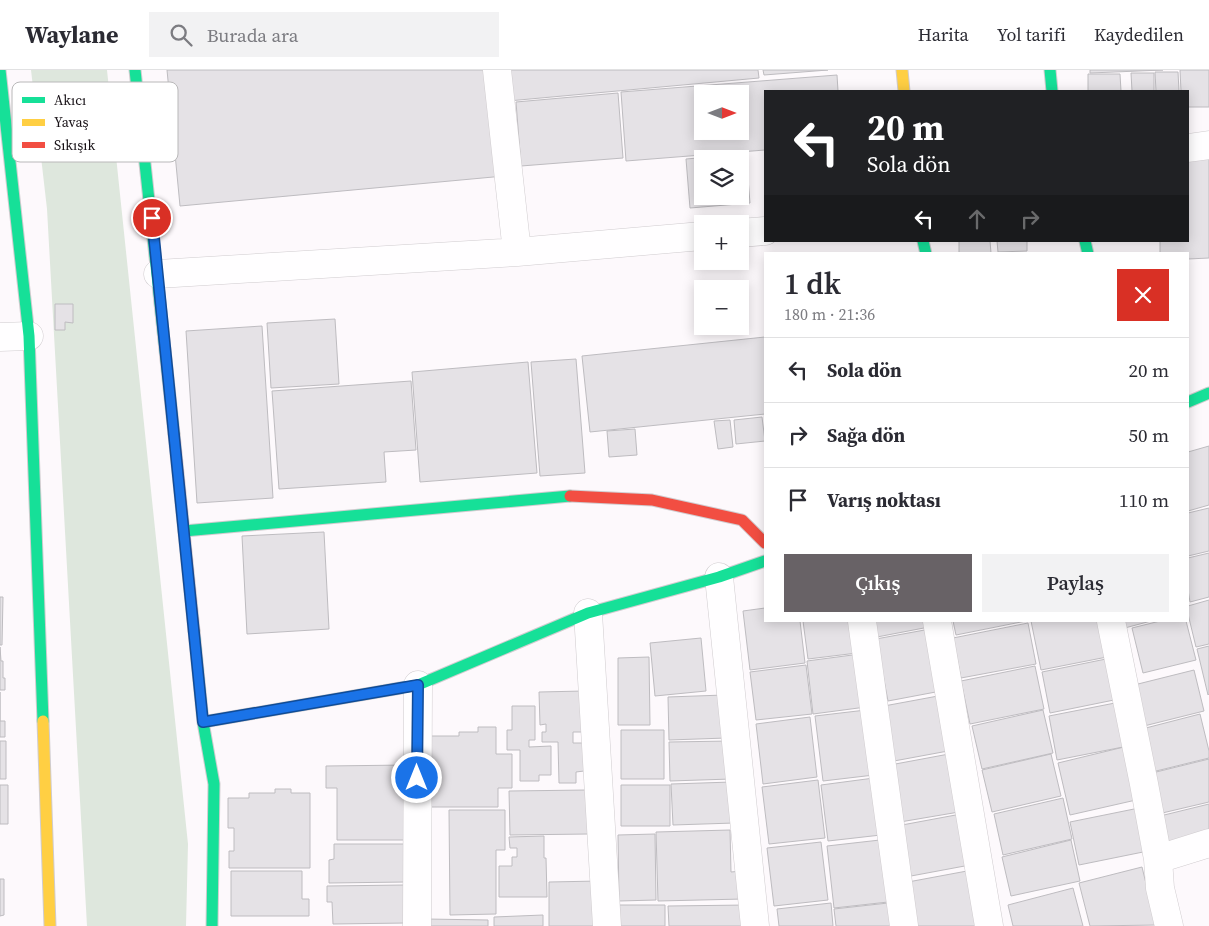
<!DOCTYPE html>
<html lang="tr">
<head>
<meta charset="utf-8">
<style>
	body { margin:0; font-family:"Source Serif 4",serif; background:#f2f2f3; color:#2b2b33; height:100vh; display:flex; flex-direction:column; font-size:19px; white-space:nowrap }
	* { box-sizing:border-box; margin:0 }
	p { font-size:16px; color:#7c7c81 }
	.icon { flex:none; width:28px; height:28px; fill:none; stroke:currentColor; stroke-width:2; stroke-linecap:round; stroke-linejoin:round }
	.map { position:relative; flex:1; overflow:hidden }
	.drawer { position:absolute; left:764px; top:182px; width:425px; height:370px; display:flex; flex-direction:column; background:#fff; border-radius:0px; box-shadow:0 2px 12px #0003 }
	.drawer>* { flex:none }
	.hud { position:absolute; left:764px; top:20px; width:425px; height:152px; border-radius:0px; box-shadow:0 2px 12px #0003; background:#202124; color:#fff; overflow:hidden }
	.needle { width:32px; rotate:90deg }
	.buttons { position:absolute; left:694px; top:15px; display:grid; gap:10px }
	.buttons a { display:grid; place-items:center; width:55px; height:55px; border-radius:0px; background:#fff; box-shadow:0 2px 12px #0003; font-size:25px }
	.pin { position:absolute; display:grid; place-items:center; width:42px; height:42px; color:#fff; margin:-21px; border:2px solid #fff; border-radius:50%; box-shadow:0 1px 5px #0007 }
	.me { position:absolute; width:55px; margin:-28px; rotate:0deg; stroke-linejoin:round; filter:drop-shadow(0 0 4px #0008) }
	.turn { display:flex; align-items:center; gap:18px; height:105px; padding:0 20px; font-size:22px }
	.turn .icon { width:65px; height:65px; stroke-width:2.5 }
	.turn b { display:block; font-size:35px; line-height:42px }
	.lanes { display:flex; align-items:center; height:48px; padding:0 20px; background:#0003; justify-content:center; gap:25px; direction:ltr }
	.lanes .off { opacity:.35 }
	.round { display:grid; place-items:center; flex:none; width:52px; height:52px; border-radius:0px; background:#f2f2f3 }
	.overview { display:flex; align-items:center; justify-content:space-between; height:85px; padding:0 20px }
	h1 { font-size:30px; font-weight:600; line-height:38px }
	.primary-button { display:flex; gap:10px; margin-top:auto; padding:10px 20px }
	.primary-button a { flex:1; height:58px; border-radius:0px; background:#686266; color:#fff; font-size:20px; font-weight:600; line-height:58px; text-align:center }
	.primary-button a+a { background:#f2f2f3; color:#2b2b33 }
	ul { padding:0; list-style:none }
	li { display:flex; align-items:center; gap:15px; height:65px; padding:0 20px; border-top:1px solid #e1e1e2 }
	li div { flex:1 }
	li b { display:block; font-size:19px }
	li em { font-style:normal }
	header { display:flex; align-items:center; gap:30px; box-sizing:border-box; height:70px; padding:0 25px; background:#fff; border-bottom:1px solid #e1e1e2 }
	header strong { font-size:24px }
	nav { display:flex; gap:28px; margin-inline-start:auto; font-size:18px }
	.search { width:350px; height:45px; background:#f2f2f3; display:flex; align-items:center; gap:12px; box-sizing:border-box; padding:0 18px; border-radius:0px; color:#7c7c81; font-size:19px }
	.map>svg:first-child { display:block }
</style>
</head>
<body>
<header>
<strong>Waylane</strong>
<div class="search"><svg class="icon" aria-label="search" viewBox="0 0 24 24"><circle cx="10" cy="10" r="6"/><path d="M15 15l6 6"/></svg>Burada ara</div>
<nav><a>Harita</a><a>Yol tarifi</a><a>Kaydedilen</a></nav>
</header>
<div class="map">
<svg width="1209" height="856" viewBox="0 0 1209 856">
	<rect width="100%" height="100%" fill="#fdf9fc"/>
	<path fill="#dee7dd" d="M31,0H107L188,774L186,856H87L47,139Z"/>
	<path fill="#e5e2e6" stroke="#bebcc0" fill-rule="evenodd" d="M167,0H494L504,106L180,136Z
		M505,0H758L759,8L508,31Z
		M763,0H828L764,5Z
		M1090,0H1163L1090,3Z
		M1180,0H1209V37H1188V21H1181Z
		M1155,2H1178L1179,21H1156Z
		M1131,3H1154V21H1132Z
		M1088,4H1120L1121,21H1088Z
		M837,5L838,21H765V80L626,91L621,22ZM702,24H740V61H702Z
		M618,23L623,88L521,96L516,32Z
		M746,84L750,133L690,138L686,89ZM702,89H740V126H702Z
		M1209,89V188L1188,189V184H1160V171H1188V91Z
		M959,171H990L991,183L959,184Z
		M997,171H1027V181L998,182Z
		M55,234H73V253L65,252V260H55Z
		M335,249L339,314L271,318L267,253Z
		M262,256L273,428L197,433L186,261Z
		M765,267V344L590,362L582,286Z
		M576,289L585,403L540,406L531,292Z
		M528,292L537,403L420,412L412,302Z
		M411,311L416,380L384,382L386,412L279,419L272,321Z
		M762,347L765,371L736,374L734,350Z
		M730,350L733,377L718,379L714,351Z
		M635,359L637,385L609,387L607,361Z
		M1209,376V435L1188,441V382Z
		M1209,438V481L1188,486V443Z
		M324,462L329,559L247,564L242,466Z
		M1209,483V527L1190,532L1188,520V488Z
		M0,527H3L2,575H0Z
		M1209,530V574L1196,577L1188,544V536Z
		M765,538V551H800L805,593L750,600L743,541Z
		M803,551H853L857,583L808,589Z
		M875,551H928L929,557L877,567Z
		M953,551H1026L956,565Z
		M1031,551H1105L1112,586L1041,600Z
		M1119,551H1151L1121,559Z
		M1160,551H1186L1196,590L1143,603L1132,558Z
		M1028,553L1036,594L961,608L953,568Z
		M930,559L941,621L888,631L876,569Z
		M701,568L706,621L655,626L650,573Z
		M1209,576V624L1208,625L1197,579Z
		M0,577L1,591H3V608H5V620H0Z
		M860,584L866,637L813,644L807,591Z
		M649,587L650,655H618V588Z
		M1106,589L1114,630L1050,643L1042,602Z
		M806,595L812,644L756,650L750,602Z
		M1035,596L1044,639L970,654L961,611Z
		M1194,600L1204,641L1140,657L1130,616Z
		M584,621L585,662H573V673H584V701L576,702V713H559L558,672H542V662H546V654L540,655L539,622Z
		M0,622V651H5V667H0Z
		M724,625L726,668L669,670L668,627Z
		M938,626L948,681L894,691L884,636Z
		M1115,633L1123,677L1057,690L1049,646Z
		M512,636H535V670H529V677L551,676V705H539V711H520V680H507V660H512Z
		M866,640L874,705L823,711L815,646Z
		M1043,640L1053,683L982,699L972,656Z
		M1200,644L1209,681V688L1148,703L1138,660Z
		M810,647L817,707L763,714L756,654Z
		M478,657H496V684H512V718H498V737H422V666H459V662H478Z
		M621,660H664V709H621Z
		M0,671H6V709H0Z
		M730,671L731,709L670,711L669,672Z
		M1124,677L1136,730L1070,745L1058,693Z
		M949,684L959,742L900,752L890,695Z
		M1051,684L1061,726L992,742L982,700Z
		M1209,689V732L1158,744L1148,704Z
		M408,695L409,770H337V718H326V696Z
		M874,708L881,765L828,771L821,715Z
		M818,710L825,768L769,774L762,717Z
		M732,712L734,753L673,755L671,714Z
		M0,715H8V754H0Z
		M621,715H670V756H621Z
		M275,719H291V723H310V798H229V781H234V758H228V728H249V723H275Z
		M587,720L588,764L510,765L509,721Z
		M1063,728L1072,769L1003,785L994,744Z
		M1209,734V768L1164,779L1156,747Z
		M1139,738L1148,781L1079,795L1070,752Z
		M449,740H505V780H496V844L450,845Z
		M961,744L970,795L911,806L902,755Z
		M730,760L731,802L742,801L743,829L658,831L656,762Z
		M655,764L656,830L619,831L618,765Z
		M544,766V788H546L547,827H499V796H512V787H517V778H510L509,767Z
		M880,770L888,832L834,838L827,776Z
		M1071,770L1080,811L1011,826L1002,787Z
		M821,772L828,830L774,836L767,778Z
		M334,774H406V812L329,813V790L334,789Z
		M1142,797L1156,855L1090,856L1079,813Z
		M231,801H302V829H309V846H231Z
		M967,801L976,856H916L908,812Z
		M0,809H4V845L0,846Z
		M599,811L600,856H549V812Z
		M405,815L406,853L333,854L332,832H327V816Z
		M1073,818L1083,856H1013L1008,835Z
		M831,833L833,856H779L777,839Z
		M888,833L891,856H836L834,839Z
		M619,835H665V856H619Z
		M747,835V856H669L668,836Z
		M543,845V856H494V847Z
		M426,849L488,850V856H426Z"/>
	<g fill="none" stroke-linecap="round" stroke-linejoin="round">
		<defs>
			<path id="street" d="M497,0L517,182
				M1188,78L1209,75
				M740,163L765,161
				M158,204L517,182L702,166
				M0,267L29,266
				M719,507L755,856
				M588,543L607,856
				M862,551L904,856
				M937,551L989,856
				M1111,551L1144,714L1158,789L1160,818L1169,856
				M1158,789L1209,773
				M417,856L418,615"/>
			<path id="fast" d="M0,0L29,266L43,651
				M135,0L174,364
				M1050,0L1052,21
				M923,171L926,184
				M1085,171L1088,184
				M1188,332L1209,323
				M184,461L570,426
				M194,561L203,652L214,714L212,856
				M203,652L418,615L588,543L719,507L765,491"/>
			<path id="slow" d="M902,0L904,21
				M43,651L50,856"/>
			<path id="jam" d="M174,364L194,561
				M570,426L652,430L742,450L765,473"/>
		</defs>
		<use href="#street" stroke="#d0cccf" stroke-width="29"/>
		<use href="#fast" stroke="#d0cccf" stroke-width="13"/>
		<use href="#slow" stroke="#d0cccf" stroke-width="13"/>
		<use href="#jam" stroke="#d0cccf" stroke-width="13"/>
		<use href="#street" stroke="#fffeff" stroke-width="28"/>
		<use href="#fast" stroke="#16e098" stroke-width="11"/>
		<use href="#slow" stroke="#ffcf43" stroke-width="11"/>
		<use href="#jam" stroke="#f24e42" stroke-width="11"/>
	</g>
	<g fill="none" stroke-linecap="round" stroke-linejoin="round">
		<defs>
			<path id="route" d="M152,148L203,652L418,615L417,708"/>
		</defs>
		<use href="#route" stroke="#114b97" stroke-width="12"/>
		<use href="#route" stroke="#1a73e8" stroke-width="9"/>
	</g>
	<rect x="12" y="12" width="166" height="80" rx="8" fill="#fff" stroke="#b9b8b9" stroke-width="1"/>
	<rect x="22" y="27" width="23" height="6" fill="#16e098"/>
	<rect x="22" y="49" width="23" height="7" fill="#ffcf43"/>
	<rect x="22" y="72" width="23" height="6" fill="#f24e42"/>
	<g font-size="14" fill="#171116">
		<text x="54" y="35">Akıcı</text>
		<text x="54" y="57">Yavaş</text>
		<text x="54" y="80">Sıkışık</text>
	</g>
</svg>
<div class="buttons">
<a><svg class="needle" viewBox="-14 -14 28 28"><path d="M0-13l5 13h-10z" fill="#e53935"/><path d="M0 13l5-13h-10z" fill="#7c7c81"/></svg></a>
<a><svg class="icon" aria-label="layers" viewBox="0 0 24 24"><path d="M12 4l9 5-9 5-9-5zM3 14l9 5 9-5"/></svg></a>
<a>+</a>
<a>−</a>
</div>
<div class="pin" style="left:152px;top:148px;background:#d93025"><svg class="icon" aria-label="arrive" viewBox="0 0 24 24"><path d="M6 21V4h12l-3 4 3 4H6"/></svg></div>
<svg class="me" style="left:417px;top:708px" viewBox="-20 -20 40 40"><circle r="17" fill="#1a73e8" stroke="#fff" stroke-width="3"/><path d="M0-11L8 9 0 5-8 9z" fill="#fff"/></svg>
<div class="hud">
<div class="turn"><svg class="icon" aria-label="left" viewBox="0 0 24 24"><path d="M17 20v-9H6M10 6l-5 5 5 5"/></svg><div><b>20 m</b>Sola dön</div></div>
<div class="lanes"><svg class="icon" aria-label="left" viewBox="0 0 24 24"><path d="M17 20v-9H6M10 6l-5 5 5 5"/></svg><svg class="icon off" aria-label="ahead" viewBox="0 0 24 24"><path d="M12 20V5M6 11l6-6 6 6"/></svg><svg class="icon off" aria-label="right" viewBox="0 0 24 24"><path d="M7 20v-9h11M14 6l5 5-5 5"/></svg></div>
</div>
<section class="drawer">
<div class="overview"><div><h1>1 dk</h1><p>180 m · 21:36</p></div><a class="round" style="background:#d93025;color:#fff"><svg class="icon" aria-label="close" viewBox="0 0 24 24"><path d="M6 6l12 12M18 6L6 18"/></svg></a></div>
<ul>
<li><svg class="icon" aria-label="left" viewBox="0 0 24 24"><path d="M17 20v-9H6M10 6l-5 5 5 5"/></svg><div><b>Sola dön</b></div><em>20 m</em></li>
<li><svg class="icon" aria-label="right" viewBox="0 0 24 24"><path d="M7 20v-9h11M14 6l5 5-5 5"/></svg><div><b>Sağa dön</b></div><em>50 m</em></li>
<li><svg class="icon" aria-label="arrive" viewBox="0 0 24 24"><path d="M6 21V4h12l-3 4 3 4H6"/></svg><div><b>Varış noktası</b></div><em>110 m</em></li>
</ul>
<div class="primary-button"><a>Çıkış</a><a>Paylaş</a></div>
</section>
</div>
</body>
</html>
